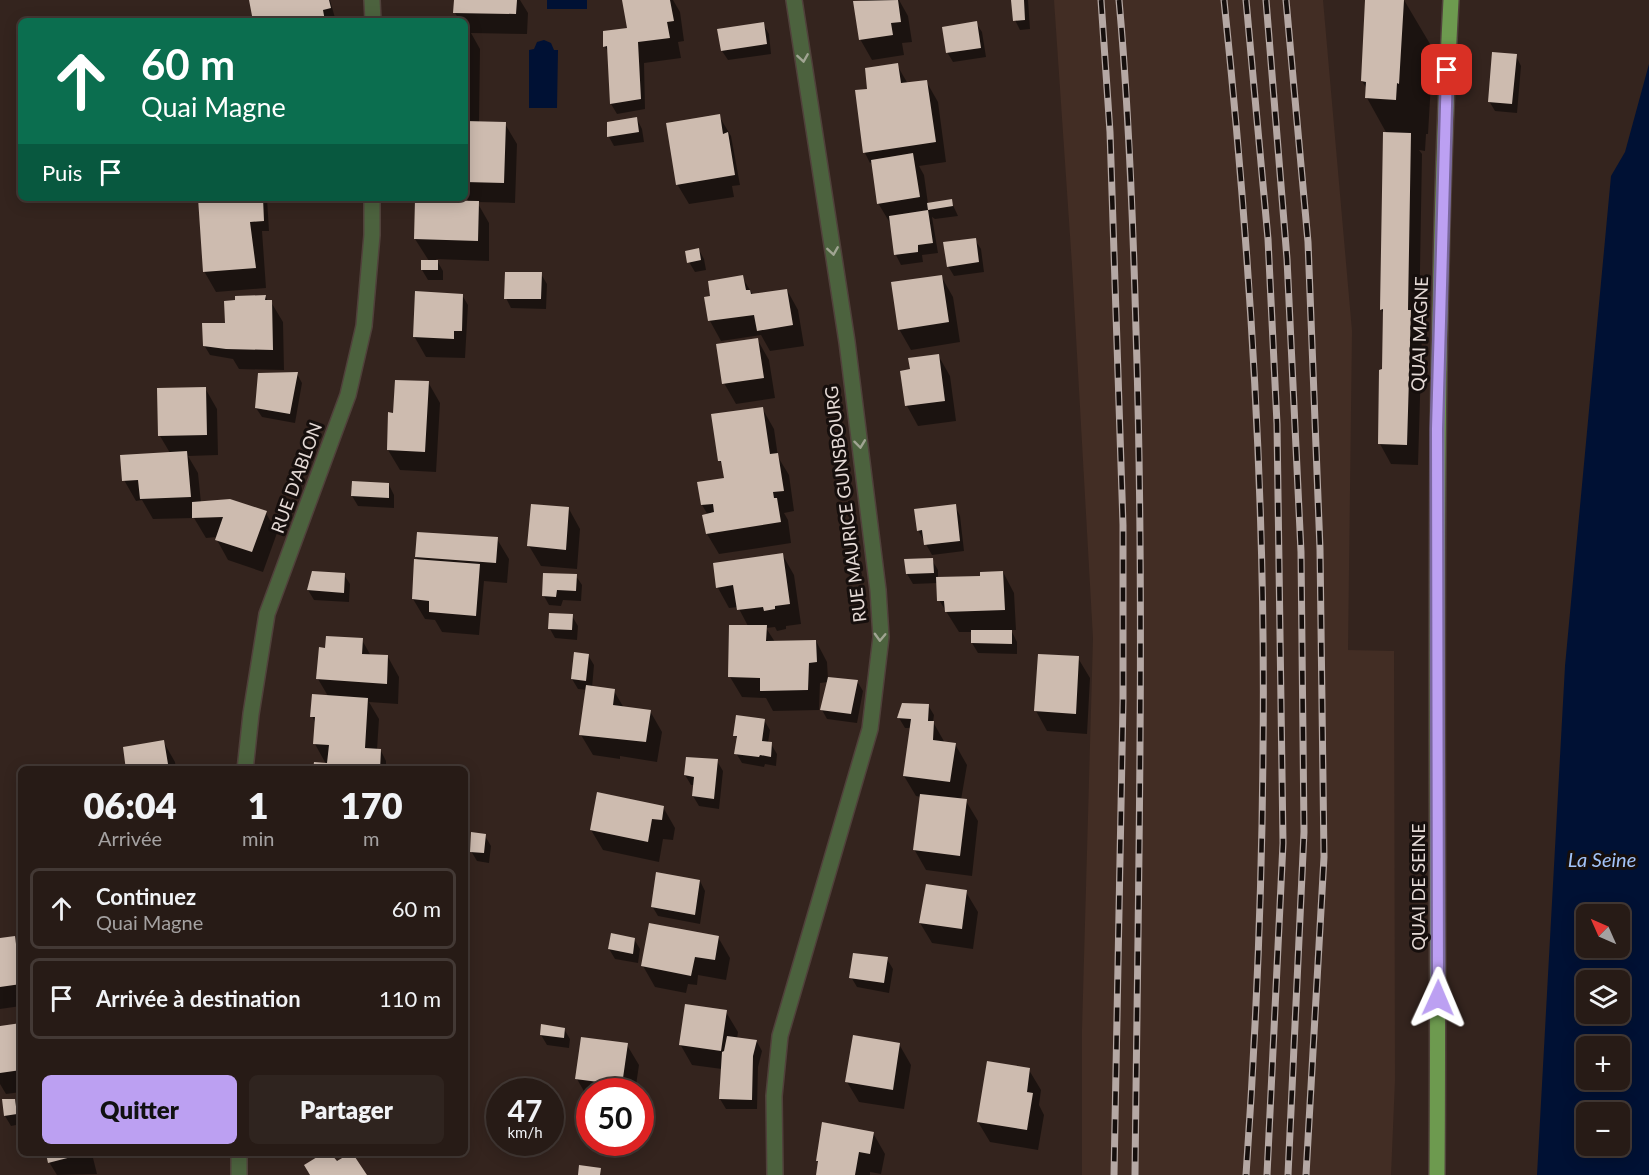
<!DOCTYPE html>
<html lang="fr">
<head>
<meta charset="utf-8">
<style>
	body { margin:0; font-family:Lato,sans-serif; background:#2f241f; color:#f1f3f6; height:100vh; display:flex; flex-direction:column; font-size:22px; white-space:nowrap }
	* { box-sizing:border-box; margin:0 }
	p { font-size:20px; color:#a4a1a1 }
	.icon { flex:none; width:33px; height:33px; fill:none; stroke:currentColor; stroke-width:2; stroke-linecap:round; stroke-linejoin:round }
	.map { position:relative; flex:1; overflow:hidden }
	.details { position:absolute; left:18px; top:766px; width:450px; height:390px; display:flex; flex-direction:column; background:#271b16; border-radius:9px; box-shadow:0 3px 15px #0003,0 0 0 2px #433935 }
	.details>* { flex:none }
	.hud { position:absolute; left:18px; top:18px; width:450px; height:183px; border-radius:9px; box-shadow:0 3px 15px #0003,0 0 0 2px #433935; background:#0b6e4f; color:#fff; overflow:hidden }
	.needle { width:39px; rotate:315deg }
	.fabs { position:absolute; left:1576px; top:904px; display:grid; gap:12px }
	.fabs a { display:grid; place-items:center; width:54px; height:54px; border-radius:9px; background:#271b16; box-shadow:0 3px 15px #0003,0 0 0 2px #433935; font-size:30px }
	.speed { position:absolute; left:486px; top:1078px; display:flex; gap:12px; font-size:30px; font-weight:700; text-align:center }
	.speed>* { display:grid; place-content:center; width:78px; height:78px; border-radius:50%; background:#271b16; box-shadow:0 3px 15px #0003,0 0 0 2px #433935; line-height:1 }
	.speed small { font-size:15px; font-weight:400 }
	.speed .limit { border:9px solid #d22; background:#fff; color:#111 }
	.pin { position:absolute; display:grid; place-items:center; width:51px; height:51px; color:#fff; margin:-26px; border-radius:12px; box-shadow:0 3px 9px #0006 }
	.me { position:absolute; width:66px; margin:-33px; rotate:1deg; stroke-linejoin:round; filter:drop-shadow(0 0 4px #0008) }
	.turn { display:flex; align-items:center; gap:21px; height:126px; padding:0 24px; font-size:27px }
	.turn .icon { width:78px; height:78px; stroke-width:2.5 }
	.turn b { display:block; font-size:42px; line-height:51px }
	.then { display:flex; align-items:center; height:57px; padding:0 24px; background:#0003; gap:12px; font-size:22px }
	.eta { display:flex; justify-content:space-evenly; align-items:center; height:102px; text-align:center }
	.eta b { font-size:36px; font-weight:800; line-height:42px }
	.action { display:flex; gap:12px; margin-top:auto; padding:12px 24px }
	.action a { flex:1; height:69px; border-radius:9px; background:#bca0f2; color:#111; font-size:24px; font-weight:800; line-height:69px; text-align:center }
	.action a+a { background:#2f241f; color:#f1f3f6 }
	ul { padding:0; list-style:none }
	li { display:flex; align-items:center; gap:18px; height:81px; margin:0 12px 9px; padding:0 12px; border:3px solid #433935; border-radius:9px }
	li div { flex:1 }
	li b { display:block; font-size:22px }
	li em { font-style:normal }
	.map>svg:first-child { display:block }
</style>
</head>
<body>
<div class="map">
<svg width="1649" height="1175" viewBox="0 0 1649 1175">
	<rect width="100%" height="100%" fill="#34241e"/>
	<path fill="#422d24" d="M1054,0H1323L1352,331L1348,650L1394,651L1395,1080L1391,1175H1082V1030L1093,638L1072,265Z"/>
	<path fill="#001134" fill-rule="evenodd" d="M547,0H587V9H547Z
		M544,40L551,43L554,50H558L557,108H529V50L534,49L537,42Z
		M1649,64V1175H1537L1565,666L1611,176L1625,152ZM1587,915H1620V948H1587ZM1587,981H1620V1014H1587ZM1587,1047H1620V1080H1587ZM1587,1113H1620V1146H1587Z"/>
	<path fill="#0007" d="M251,0H330L335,18L332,19V21H255Z
		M455,0H520L528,13L527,34L471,33L480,49L479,123L505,124L517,144L515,203L477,202L489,223V261L436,259L443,271V280H428L422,270L429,261L415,239L469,202L465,196V21H460L455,13Z
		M623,0H673L680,12L684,41L678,42L681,58L644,63L645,109L617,114L611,104L609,53L605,47L628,29Z
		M868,0H899L908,16L912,42L902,43L904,55L872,60L860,39L855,2Z
		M1013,0H1028L1030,29L1020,30L1015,20Z
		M1366,0H1404L1433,49L1428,134H1426L1425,151L1419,150L1422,154L1419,327L1422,332L1418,465L1391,464L1380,444L1381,371H1384V314L1381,309L1387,134L1367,98V89L1362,81Z
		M976,23L982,32L986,57L953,62L947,52Z
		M763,24L769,34L771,54L728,60L722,51Z
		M1516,56L1521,66L1517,113L1495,111L1489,101Z
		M897,65L908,84L926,81L938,102L946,162L919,166L924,175L928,204L951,201L958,216L935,219L932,217L938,253L922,255L923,262L901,265L896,255L892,223H890L878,203L873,162L870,163L865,153L869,90Z
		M719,116L731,136L740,185L732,186L734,197L689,204L677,184Z
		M637,119L642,129L644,142L614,146L609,137Z
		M199,198H267L269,231H262L266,288L216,292L204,271Z
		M975,240L981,249L984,272L954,276L948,266Z
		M699,250L704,259L706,270L695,272L689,262Z
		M541,274L547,284L546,309L511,308L506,298Z
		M941,276L953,297L960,342L911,350L899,329Z
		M742,277L753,295L787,290L798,310L804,346L770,351L761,335L721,341L710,321L706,298L711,297Z
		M462,295L468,305L465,358L426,357L414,336Z
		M266,297L268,302H271L283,322L284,370L239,369L233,359L210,355L204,345L226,324Z
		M757,339L769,360L775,398L736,404L724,383Z
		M938,355L950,376L956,421L918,426L907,406L902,372L911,370Z
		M297,374L302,383L295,423L262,417L256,408Z
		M428,382L440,403L436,472L400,470L388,450L394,414Z
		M205,388L217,409L218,455L188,456L198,473L201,503L266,513L277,533L263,572L228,560L217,540V537L206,538L194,518L153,519L142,500L136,501L124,480L170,453L160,436Z
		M762,408L774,429L778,457L789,475L794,511L784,513L788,520L791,543L719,554L707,534L708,515L702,505L726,479L724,468L720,461Z
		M389,485L394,495V508L358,506L352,496Z
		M955,506L960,516L964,551L932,555L918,530Z
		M569,509L580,529L577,569L541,566L529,546Z
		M497,539L509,559L507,583L484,581L479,635L442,632L435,620L425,619L413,599L419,561L416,557Z
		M782,554L794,575L801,624L786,626V629L777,631L775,627L766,628L775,642L816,641L827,662L828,679L857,681L863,691L857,723L827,719L822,710L828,682L820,683L819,710L773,711L766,698L742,697L730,677L748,626L738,607L729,608L718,588L715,565Z
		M932,560L938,570V578L982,577L1003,572L1014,593L1016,630H1011L1017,642V654L978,653L972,643V632H959L939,600L938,583L913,584L907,574Z
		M344,575L350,584L349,602L314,600L308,590Z
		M576,576L582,585L581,601L563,600L561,606L549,605L544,596Z
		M572,616L578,626L577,640L555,638L550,629Z
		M362,640L371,656L388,657L399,677L398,704L369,702L379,719L377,750L381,751L386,761V770H315L326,764L315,744L316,724L312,716L328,696L318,679L327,649Z
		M588,655L594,665L592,688L614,691L624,708L650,711L662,732L657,762L620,756V759L593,755L581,735L587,690L578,689L572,679Z
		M1078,658L1090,678L1087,734L1047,731L1036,711Z
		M903,704L928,705L934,715L933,722L945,743L955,744L967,765L961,800L966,801L978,821L972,876L926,870L914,849L921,797L916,796L904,776L911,728H905L899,718Z
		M764,720L770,730L768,743L771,744L777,754L776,766L765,764L764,767L742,763L736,753L738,741L735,735Z
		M163,741L175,762L176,770H128Z
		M717,761L723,771L719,809L699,806L693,796L695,785H691L685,775Z
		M663,807L675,828L673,840L663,839L659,862L603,850L591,830Z
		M485,836L491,846L489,863L477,861L471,851Z
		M700,881L705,891L700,924L658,916L652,906Z
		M966,892L978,912L973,949L932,943L920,923Z
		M718,937L730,958L726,980L698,975L697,985L688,984L686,993L655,987L643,966Z
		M14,938L21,950V1006L0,1009V940Z
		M634,939L640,949L638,963L615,959L609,949Z
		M887,959L893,969L889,993L857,987L851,977Z
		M726,1012L738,1032L737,1039L757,1042L762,1051L758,1067L757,1109H726L720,1099L722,1069L692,1065L680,1044Z
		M21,1025V1092L6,1094L0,1084V1028Z
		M564,1029L570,1039L569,1048L547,1045L541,1035Z
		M899,1044L911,1065L904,1109L859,1102L847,1082Z
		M627,1045L639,1065L635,1092H590L589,1100L577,1079Z
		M1029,1070L1041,1090L1039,1105L1044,1115L1038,1150L990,1142L978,1122Z
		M15,1100L20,1110L21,1124L11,1126L5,1116L4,1101Z
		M873,1133L885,1154L881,1174L870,1172V1175H818L819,1164L817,1161Z
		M47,1154H92L97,1174L57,1175L49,1162Z"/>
	<path fill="#cdbbaf" d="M249,0H329L331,8L323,10L325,21H253Z
		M454,0H517L516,14L453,13Z
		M622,0H670L674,21L667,22L670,38L638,42L641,99L610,104L607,46L603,47V31L627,28Z
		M898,0L901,22L891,23L893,35L859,40L853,1Z
		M1011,0H1024L1025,20L1013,21Z
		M1365,0H1404L1399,84L1397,83L1396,100L1365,98L1366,82L1361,81Z
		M977,21L981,48L946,53L942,27Z
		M764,22L767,44L721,51L717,29Z
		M465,27H469L468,107H465Z
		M1492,52L1517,54L1512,104L1488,102Z
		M898,63L901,83L927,80L936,142L863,153L855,90L867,89L865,68Z
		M720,114L723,134L728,132L735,175L676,185L666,123Z
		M637,117L639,132L607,137V122Z
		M465,121L506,122L504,183L465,182Z
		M1383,132L1411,133L1408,310H1411L1407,445L1378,444L1379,370L1382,369L1383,309L1380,310Z
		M913,153L920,197L877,204L871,160Z
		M198,198H263L264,221L250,222L256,268L203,272Z
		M952,199L953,206L928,210L927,203Z
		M415,200L479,201L478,241L414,239Z
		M928,210L933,243L918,245V252L894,255L889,216Z
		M976,238L979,262L947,267L943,242Z
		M699,248L701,260L687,263L685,251Z
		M421,260H438V270H421Z
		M505,272H542L541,299H504Z
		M743,275L746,290H750L751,294L787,289L793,325L757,331L754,315L708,321L704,297L710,296L708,281Z
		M942,275L949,322L898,330L891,282Z
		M415,291L463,294L462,331H454V339L413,337Z
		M266,295L265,300H272L273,350L226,349L203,346L202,323H225L224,301L235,300V296Z
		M758,338L764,378L722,384L716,344Z
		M939,354L945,401L905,406L900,371L910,369L908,358Z
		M298,372L290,414L255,408L258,373Z
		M395,380L429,381L425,452L387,450L388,412L393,413Z
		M206,387L207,435L158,436L157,388Z
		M763,407L770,454L778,453L784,491L773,492L774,498H777L781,522L706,534L702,515L714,512L713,504L701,505L697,482L724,478L721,461H718L711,414Z
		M187,451L191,497L140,499L138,480L122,481L120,455Z
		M352,481L389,483V498L351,496Z
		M230,499L267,511L252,552L215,540L223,517L192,518V502Z
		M531,504L569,507L566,550L527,546Z
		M956,504L960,541L924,545L922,530L917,531L914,509Z
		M417,532L498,537L496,563L415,557Z
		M783,553L790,604L775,606V609L764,611L763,607L737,610L733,585L716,588L713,563Z
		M933,558L934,573L906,574L904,559Z
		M414,559L480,564L476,616L429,612V601L412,599Z
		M312,571L345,573L344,593L307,590Z
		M1003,571L1005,610L945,612L944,601H937L936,577L980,576V572Z
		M543,573L577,574L576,591L557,590L556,597L542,596Z
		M549,613L573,614L572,630L548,629Z
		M729,625H767L766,641L816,640L817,662L809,663L808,690L760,691V678L728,677Z
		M971,630H1012V644L971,643Z
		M326,636L363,638L362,654L388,655L387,684L316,679L319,647L325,648Z
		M574,652L589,654L586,681L571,679Z
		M1038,654L1079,656L1076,714L1034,711Z
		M828,677L858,680L851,714L820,710Z
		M586,685L615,689L613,705L651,710L646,742L579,735Z
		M312,694L368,698L365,748L381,749L380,770H313L314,762L327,763L329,745L313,744L315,717H310Z
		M902,703L929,704L928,721H934L933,740L956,743L950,782L903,776L911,719L897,718Z
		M736,715L765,719L762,741L772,742L771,757L760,755L759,757L734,754L737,736H733Z
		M164,740L169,770H126L123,747Z
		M686,757L718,759L714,799L692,796L694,777L684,775Z
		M597,792L664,806L662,820L652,819L648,842L590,830Z
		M920,794L967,799L960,856L913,850Z
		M471,832L486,834L484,853L470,852Z
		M656,872L700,880L695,915L651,907Z
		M926,884L967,890L962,929L919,923Z
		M649,923L719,936L715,960L695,957L691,976L641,966Z
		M611,933L635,938L633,954L608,949Z
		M15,936L21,984L0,987V938Z
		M853,953L888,957L884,983L849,978Z
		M685,1004L727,1010L721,1051L679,1045Z
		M21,1023V1070L0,1073V1026Z
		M541,1024L565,1028L564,1038L540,1035Z
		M853,1035L900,1043L893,1090L845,1082Z
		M727,1036L757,1040L753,1056L752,1100L719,1099L722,1052L724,1051Z
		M581,1037L628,1043L622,1085L575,1079Z
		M987,1061L1030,1068L1027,1092L1033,1093L1027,1130L977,1122Z
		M2,1099H15L17,1114L4,1116Z
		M822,1122L874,1132L870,1154L859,1152L855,1175H816L818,1161H816Z
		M46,1154H83L48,1163Z
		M322,1154H331L337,1161L349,1154H353L367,1175H310L304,1165Z
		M579,1165L601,1168L600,1175H578Z"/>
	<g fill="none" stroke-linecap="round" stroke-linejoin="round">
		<defs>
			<path id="minor" d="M372,0L373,21
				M245,770L251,714L267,614L348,395L364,326L372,235V198
				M239,1154V1175
				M775,1175L774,1096L780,1036L870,729L881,637L878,590L847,342L794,0"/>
			<path id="major" d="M1437,1175C1440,783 1430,391 1451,0"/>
		</defs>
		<use href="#minor" stroke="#50413b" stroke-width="18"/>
		<use href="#major" stroke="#50413b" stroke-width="18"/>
		<use href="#minor" stroke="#4c623e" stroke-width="15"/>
		<use href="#major" stroke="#6d9a4f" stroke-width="15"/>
		<defs>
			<path id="rail" d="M1101,0L1110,132L1123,525V701L1114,1175
				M1119,0C1129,110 1133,220 1136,330C1145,612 1138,893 1135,1175
				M1224,0C1250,249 1266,499 1263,750C1262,892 1256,1033 1246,1175
				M1246,0L1268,239L1277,424L1283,843L1267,1175
				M1266,0L1287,259L1301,552L1304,832L1288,1175
				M1286,0L1308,242L1320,549L1324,857L1306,1175"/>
		</defs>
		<use href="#rail" stroke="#b5a8a4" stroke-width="7"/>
		<use href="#rail" stroke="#160f0d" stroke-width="4.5" stroke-dasharray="14" stroke-linecap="butt"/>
	</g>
	<defs><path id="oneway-chevron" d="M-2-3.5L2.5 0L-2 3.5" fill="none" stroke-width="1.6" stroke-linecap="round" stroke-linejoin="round" transform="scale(1.5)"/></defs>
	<g stroke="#a0a492">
		<use href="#oneway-chevron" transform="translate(803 58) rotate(81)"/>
		<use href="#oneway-chevron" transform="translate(833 251) rotate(81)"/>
		<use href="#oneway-chevron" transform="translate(860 444) rotate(83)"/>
		<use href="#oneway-chevron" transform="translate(880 637) rotate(92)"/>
	</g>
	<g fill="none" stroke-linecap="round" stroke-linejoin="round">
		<defs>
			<path id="route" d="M1438,998L1437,429L1447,70"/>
		</defs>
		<use href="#route" stroke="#7a689d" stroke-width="15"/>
		<use href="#route" stroke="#bca0f2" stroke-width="10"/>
	</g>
	<g text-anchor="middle" stroke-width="6" stroke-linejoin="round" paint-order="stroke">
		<g font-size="18" fill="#e5dad6" stroke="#160f0d">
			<text transform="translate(1420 334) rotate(-88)" y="6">QUAI MAGNE</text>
			<text transform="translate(297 478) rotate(-70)" y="6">RUE D'ABLON</text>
			<text transform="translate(846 504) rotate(-97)" y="6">RUE MAURICE GUNSBOURG</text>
			<text transform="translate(1419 887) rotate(-90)" y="6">QUAI DE SEINE</text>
		</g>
		<g font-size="20" font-style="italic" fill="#a2c3f9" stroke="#160f0d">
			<text x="1602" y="867">La Seine</text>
		</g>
	</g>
</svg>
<div class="fabs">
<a><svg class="needle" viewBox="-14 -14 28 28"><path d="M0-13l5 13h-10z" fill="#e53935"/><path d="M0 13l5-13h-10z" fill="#a4a1a1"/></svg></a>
<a><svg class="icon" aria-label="layers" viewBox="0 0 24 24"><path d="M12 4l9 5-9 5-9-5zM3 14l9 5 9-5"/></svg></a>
<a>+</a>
<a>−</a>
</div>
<div class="speed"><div>47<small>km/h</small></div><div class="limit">50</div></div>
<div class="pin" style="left:1447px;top:70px;background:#d93025"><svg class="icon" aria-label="arrive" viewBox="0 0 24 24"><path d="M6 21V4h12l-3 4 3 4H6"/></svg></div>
<svg class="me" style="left:1438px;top:998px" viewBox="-20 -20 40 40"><path d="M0-17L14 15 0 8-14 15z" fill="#bca0f2" stroke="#fff" stroke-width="4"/></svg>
<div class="hud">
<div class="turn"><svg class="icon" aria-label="ahead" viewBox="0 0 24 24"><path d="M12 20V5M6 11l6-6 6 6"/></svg><div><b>60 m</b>Quai Magne</div></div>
<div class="then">Puis<svg class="icon" aria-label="arrive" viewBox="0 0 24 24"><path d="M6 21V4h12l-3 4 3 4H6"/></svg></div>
</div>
<section class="details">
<div class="eta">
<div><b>06:04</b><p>Arrivée</p></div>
<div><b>1</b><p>min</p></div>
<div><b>170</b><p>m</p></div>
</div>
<ul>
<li><svg class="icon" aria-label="ahead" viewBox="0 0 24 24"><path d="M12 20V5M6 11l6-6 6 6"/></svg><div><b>Continuez</b><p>Quai Magne</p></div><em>60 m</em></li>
<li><svg class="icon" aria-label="arrive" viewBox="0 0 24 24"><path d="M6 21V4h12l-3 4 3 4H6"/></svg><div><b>Arrivée à destination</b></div><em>110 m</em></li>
</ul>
<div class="action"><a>Quitter</a><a>Partager</a></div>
</section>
</div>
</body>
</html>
